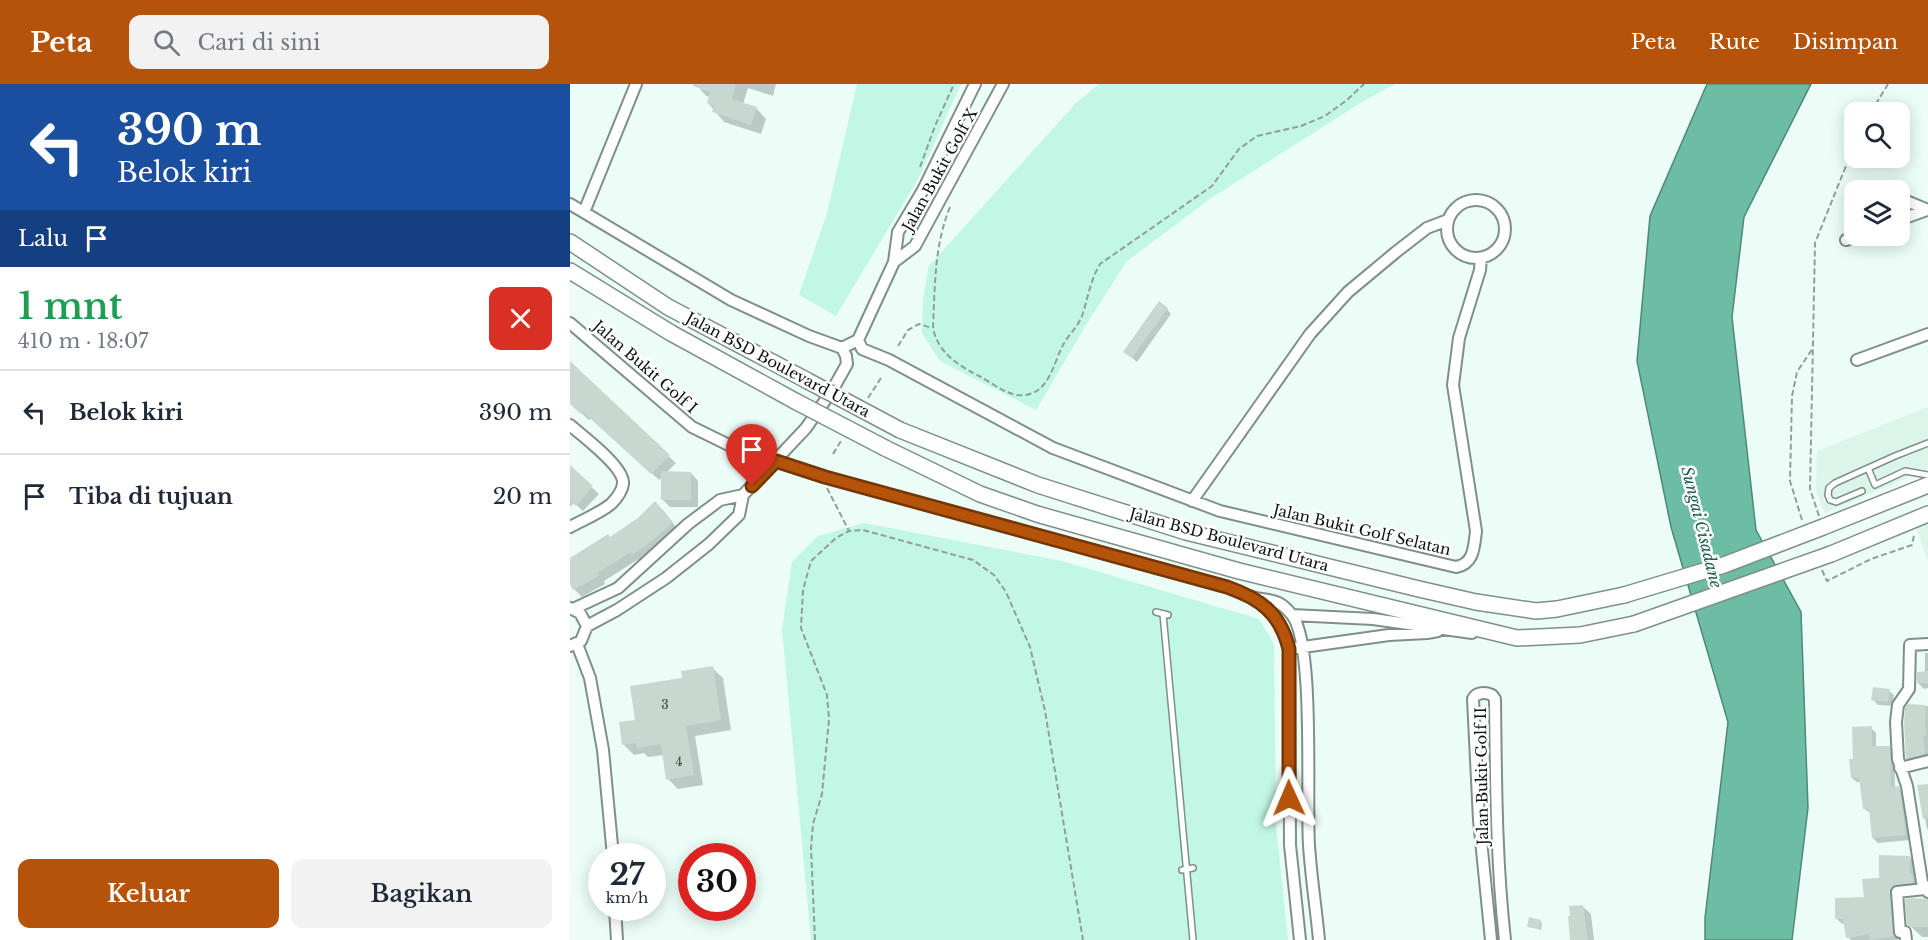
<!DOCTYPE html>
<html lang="id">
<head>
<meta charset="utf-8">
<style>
	body { margin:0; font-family:"Libre Baskerville",serif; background:#f2f2f3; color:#1f2937; height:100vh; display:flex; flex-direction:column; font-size:22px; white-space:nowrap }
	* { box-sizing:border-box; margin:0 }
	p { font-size:20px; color:#747a83 }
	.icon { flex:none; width:33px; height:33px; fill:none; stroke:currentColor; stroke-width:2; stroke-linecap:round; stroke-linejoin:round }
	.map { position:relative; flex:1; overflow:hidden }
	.panel { display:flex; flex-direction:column; background:#fff; width:570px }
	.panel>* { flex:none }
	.guide { background:#1a4fa0; color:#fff; overflow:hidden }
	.controls { position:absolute; left:1274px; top:18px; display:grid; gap:12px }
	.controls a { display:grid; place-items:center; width:66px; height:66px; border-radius:12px; background:#fff; box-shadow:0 3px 15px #0003; font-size:30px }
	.speed { position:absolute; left:18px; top:759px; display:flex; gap:12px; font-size:30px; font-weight:700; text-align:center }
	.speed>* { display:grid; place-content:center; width:78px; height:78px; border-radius:50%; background:#fff; box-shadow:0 3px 15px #0003; line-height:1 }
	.speed small { font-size:15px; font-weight:400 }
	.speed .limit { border:9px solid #d22; background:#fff; color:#111 }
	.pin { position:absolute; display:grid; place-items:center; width:51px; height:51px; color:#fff; margin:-62px -26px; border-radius:50% 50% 50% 0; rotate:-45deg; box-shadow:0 0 6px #0007 }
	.pin .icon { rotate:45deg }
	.me { position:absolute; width:66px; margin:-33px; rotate:359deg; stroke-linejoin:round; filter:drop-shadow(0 0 4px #0008) }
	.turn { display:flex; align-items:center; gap:21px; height:126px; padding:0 18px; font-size:27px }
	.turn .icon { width:78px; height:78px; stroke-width:2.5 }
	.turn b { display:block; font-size:42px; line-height:51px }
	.then { display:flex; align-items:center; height:57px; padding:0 18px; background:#0003; gap:12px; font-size:22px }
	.round { display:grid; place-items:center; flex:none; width:63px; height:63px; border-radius:12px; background:#f2f2f3 }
	.summary { display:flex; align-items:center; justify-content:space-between; height:102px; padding:0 18px }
	h1 { font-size:36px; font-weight:600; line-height:45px; color:#1e9e55 }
	.cta { display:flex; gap:12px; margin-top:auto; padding:12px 18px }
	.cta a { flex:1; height:69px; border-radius:12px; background:#b45309; color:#fff; font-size:24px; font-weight:600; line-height:69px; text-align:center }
	.cta a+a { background:#f2f2f3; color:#1f2937 }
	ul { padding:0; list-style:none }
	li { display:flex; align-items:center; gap:18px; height:84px; padding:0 18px; border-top:2px solid #e0e1e3 }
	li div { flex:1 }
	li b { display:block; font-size:22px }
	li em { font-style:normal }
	header { display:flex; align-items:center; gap:36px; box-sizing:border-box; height:84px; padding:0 30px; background:#b45309; color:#fff }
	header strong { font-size:28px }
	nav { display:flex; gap:33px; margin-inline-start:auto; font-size:21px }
	.search { width:420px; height:54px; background:#f2f2f3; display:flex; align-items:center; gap:15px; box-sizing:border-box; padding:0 21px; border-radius:12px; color:#747a83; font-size:22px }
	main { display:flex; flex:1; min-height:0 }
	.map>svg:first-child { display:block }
</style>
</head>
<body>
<header>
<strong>Peta</strong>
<div class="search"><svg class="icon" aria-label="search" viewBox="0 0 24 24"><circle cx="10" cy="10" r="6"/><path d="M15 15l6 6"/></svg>Cari di sini</div>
<nav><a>Peta</a><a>Rute</a><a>Disimpan</a></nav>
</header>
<main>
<section class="panel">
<div class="guide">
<div class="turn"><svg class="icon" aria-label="left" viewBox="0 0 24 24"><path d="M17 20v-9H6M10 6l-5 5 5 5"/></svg><div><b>390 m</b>Belok kiri</div></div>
<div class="then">Lalu<svg class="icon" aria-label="arrive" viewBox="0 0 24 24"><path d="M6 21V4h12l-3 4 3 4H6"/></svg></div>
</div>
<div class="summary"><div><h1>1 mnt</h1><p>410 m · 18:07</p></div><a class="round" style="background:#d93025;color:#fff"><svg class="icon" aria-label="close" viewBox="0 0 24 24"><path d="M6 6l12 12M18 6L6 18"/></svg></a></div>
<ul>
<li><svg class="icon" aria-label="left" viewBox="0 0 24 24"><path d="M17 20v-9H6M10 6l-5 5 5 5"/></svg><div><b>Belok kiri</b></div><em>390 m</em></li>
<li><svg class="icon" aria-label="arrive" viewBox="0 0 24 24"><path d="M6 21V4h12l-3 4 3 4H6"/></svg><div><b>Tiba di tujuan</b></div><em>20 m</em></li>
</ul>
<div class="cta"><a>Keluar</a><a>Bagikan</a></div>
</section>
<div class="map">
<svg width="1358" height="856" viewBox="0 0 1358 856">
	<rect width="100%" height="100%" fill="#ecfdf7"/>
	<path fill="#dbf5eb" d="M1358,323V385L1255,429L1246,407L1247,367Z
		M1358,439V477L1346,443Z"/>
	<path fill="#c1f7e4" d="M287,0H391L348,95L266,232L229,211L257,129Z
		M529,0H825L792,18L641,114L556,178L516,241L466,326L370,277L352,249L353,214L359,182L506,19Z
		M294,439L492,477L689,535L704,560L706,741L718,856H241L212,545L222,478L248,452Z"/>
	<path fill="#6cbda3" stroke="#4f8a77" stroke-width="1.5" d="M1137,0H1241L1174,133L1162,233L1186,446L1231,528L1238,724L1222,856H1135V834L1158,638L1101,443L1067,277L1080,132Z"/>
	<path fill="#0003" d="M126,0H206L203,12L178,4L173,20L186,24L196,35L191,50L154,38L138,19L140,13L136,12Z
		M597,225L601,230L567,278L560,272Z
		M0,279L106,379L96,389H121L128,397V423H100L92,415L93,393L89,396L22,334L19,336L0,319Z
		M0,383L29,410L13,427L4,419L0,423Z
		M93,426L109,447L71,477L69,475L34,497L35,500L12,513L4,505L0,497V476Z
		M1355,569H1358V604L1354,605L1348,599L1355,589Z
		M142,584L153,594L161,646L125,652L133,701L108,705L98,695L94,671L78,673L74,669L64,671L54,661L67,637L114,595Z
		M1319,607L1324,611L1323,622L1308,621L1303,616Z
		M1338,622H1358V675L1342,679L1337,674Z
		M1301,644L1306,649V664L1319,663L1324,668L1325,704H1329L1333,709L1340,756L1308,759L1303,754L1301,729L1294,725L1291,698H1287L1282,694L1284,676Z
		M1349,702H1358V746L1357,745Z
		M1340,773L1344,778V793L1347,803L1324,810L1328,856H1281L1278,853L1276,839L1272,840L1267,835L1295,815L1311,795Z
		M1358,816V853H1352L1338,840Z
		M1013,823L1021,830L1024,856H1002Z
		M970,837L972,839L971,846L958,842Z"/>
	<path fill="#c7d8d1" d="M123,0H166L162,15L187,23L181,41L142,28L144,22L137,20L140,8L123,2Z
		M589,217L598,224L562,274L553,268Z
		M0,277L100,371L81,390L13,328L11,330L0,320Z
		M0,381L23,402L6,422L0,417Z
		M91,387L121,388V416H91Z
		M85,417L103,438L82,457L62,471L61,468L27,489L29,492L3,506L0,500V474L38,450L40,453L68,434Z
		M143,582L151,636L116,642L124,691L96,696L91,660L67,664L66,659L52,661L49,638L65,636L60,602L112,594L111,587Z
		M1358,587V599H1347V588Z
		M1303,603L1320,605L1318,618L1301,616Z
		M1338,620L1356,621L1355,642L1357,652H1353L1355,670L1336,675L1334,638L1335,624Z
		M1302,642V662H1320L1321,703L1329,702L1330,704L1336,751L1302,754L1299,725H1293L1289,694H1281L1279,675H1283L1282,643Z
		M1358,700V734L1353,735L1347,701Z
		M1309,771L1340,772V789H1342L1343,799L1326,801L1320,805L1324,852L1300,856L1299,850L1276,854L1273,835H1265V814L1294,813L1292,795L1309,794Z
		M1344,814L1358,815V843H1341L1337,841L1335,815Z
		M1013,821L1018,856H1000L998,832H1000L999,822Z
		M959,833L971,836L969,845L957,843Z"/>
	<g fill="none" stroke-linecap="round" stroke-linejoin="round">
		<defs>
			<path id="service" d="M1298,384L1305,401L1335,387L1358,391
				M1292,407L1266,418L1260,416L1258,411L1259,404L1265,399L1325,372L1358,359
				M586,528L598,531
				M593,530L623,856
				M612,786L623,784"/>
			<path id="minor" d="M1305,104L1310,106
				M1329,114L1358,126
				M877 145a29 29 0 1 1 58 0a29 29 0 1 1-58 0Z
				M0,120L161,216L239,252L272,264
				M14,128L66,0
				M1329,136L1357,126
				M1276,156L1288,152
				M324,178L345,162L433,0
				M0,239L122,343L171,367L255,393L657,503C665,506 674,511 682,513C701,518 708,513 722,531C745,560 736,716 739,761C741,793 746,824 749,856
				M288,256L292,265L319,276L483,364L650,427L886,483C904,480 904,463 906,447L883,301L889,254L910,186L911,174
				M272,264L288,256L324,178L328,148L353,106L405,0
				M1287,276L1358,250
				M0,341C12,352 55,383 53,400C52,407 46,415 41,420C30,429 13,436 0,443
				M622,417L740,250L778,208L826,168L857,144L878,136
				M683,513C704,530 713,539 719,565L720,761L730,856
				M0,524L10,529L17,542L11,557L0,562
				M3,525L48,504L118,440L150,416L173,411
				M722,531L803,535L902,549
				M17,542L47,526L96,494L139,460L169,431L173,411L236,344L263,305L277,280L276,272L272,264
				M7,560L20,594L33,666L43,772
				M1358,560L1340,561L1339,605L1328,621L1326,638L1328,675L1337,702L1352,798L1358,808
				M726,564L819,551L857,549L868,547
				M1330,684L1358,677
				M45,824L47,856
				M921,856L909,736L903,615C906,608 915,608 922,611L925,615C926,696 926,776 935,856
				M1336,856L1335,848H1330L1327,808L1355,805"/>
			<path id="secondary" d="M0,158L98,223L238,297
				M0,187L101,249L225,317
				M330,346L468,401L616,448L849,505L906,518L966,527L987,525L1054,511
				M315,364L410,410L467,430L669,487L947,554L1010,551L1064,540
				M1253,443L1358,401
				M1261,470L1358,430"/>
		</defs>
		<use href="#service" stroke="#7f8f89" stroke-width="8"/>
		<use href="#minor" stroke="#7f8f89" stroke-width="14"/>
		<use href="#secondary" stroke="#7f8f89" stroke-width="18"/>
		<path stroke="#929e9a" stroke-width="2" stroke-dasharray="6 3" stroke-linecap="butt" d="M1301,28L1318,0
			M350,83L365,42L384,0
			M380,123C364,162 365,203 363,244C368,269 388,281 409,292C421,298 440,314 455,311C479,308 483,281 492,263C497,252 508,243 512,232C518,214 520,197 530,180L642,102L669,65L687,52L731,42L755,32L777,16L794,0
			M328,262L338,246L349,240L362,244
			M298,314L311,294
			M263,370L271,357
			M257,404L279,447
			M1249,432L1240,405L1245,159L1284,62
			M1232,436L1220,397L1222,312L1227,288L1243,264
			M1252,486L1257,497L1301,475L1342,461L1344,451
			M245,856L241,764L243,740L252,710L259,635L257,611L231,544L233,506L241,477L266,454L279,447L293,446L403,476L424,491L436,508L460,563L475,627L513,856"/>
		<use href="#service" stroke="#fff" stroke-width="5"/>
		<use href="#minor" stroke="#fff" stroke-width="10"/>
		<use href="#secondary" stroke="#fff" stroke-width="15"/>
		<defs>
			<path id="secondary-bridge" d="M238,297L330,346
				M225,317L315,364
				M1054,511L1154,481L1253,443
				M1064,540L1261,470"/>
		</defs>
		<use href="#secondary-bridge" stroke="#7f8f89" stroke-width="18" stroke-linecap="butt"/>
		<use href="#secondary-bridge" stroke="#fff" stroke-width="15"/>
	</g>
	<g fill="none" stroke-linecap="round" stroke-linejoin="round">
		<defs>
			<path id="route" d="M182,402L206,377L255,393L657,503C691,515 710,529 719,565V714"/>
		</defs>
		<use href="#route" stroke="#753606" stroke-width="15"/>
		<use href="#route" stroke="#b45309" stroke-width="10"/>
	</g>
	<g text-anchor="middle" stroke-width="5" stroke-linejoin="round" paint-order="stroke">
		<g font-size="12" fill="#3b4440">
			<text x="95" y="625">3</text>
			<text x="109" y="682">4</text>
		</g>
		<g font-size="15" fill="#0c1210" stroke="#fff">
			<text transform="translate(370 86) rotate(-61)" y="5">Jalan Bukit Golf X</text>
			<text transform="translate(208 281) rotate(28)" y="5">Jalan BSD Boulevard Utara</text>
			<text transform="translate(75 283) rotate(41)" y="5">Jalan Bukit Golf I</text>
			<text transform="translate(792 446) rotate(13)" y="5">Jalan Bukit Golf Selatan</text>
			<text transform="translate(659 456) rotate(15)" y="5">Jalan BSD Boulevard Utara</text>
			<text transform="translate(912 692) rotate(-91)" y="5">Jalan Bukit Golf II</text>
		</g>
		<g font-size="16" font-style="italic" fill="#20604e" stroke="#fff">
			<text transform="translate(1132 443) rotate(76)" y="6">Sungai Cisadane</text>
		</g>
	</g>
</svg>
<div class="controls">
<a><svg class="icon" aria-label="search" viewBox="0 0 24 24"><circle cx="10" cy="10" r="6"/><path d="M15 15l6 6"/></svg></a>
<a><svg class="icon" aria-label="layers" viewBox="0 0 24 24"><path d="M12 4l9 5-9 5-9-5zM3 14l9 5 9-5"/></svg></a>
</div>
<div class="speed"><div>27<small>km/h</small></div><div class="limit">30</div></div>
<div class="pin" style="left:182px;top:402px;background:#d93025"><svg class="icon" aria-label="arrive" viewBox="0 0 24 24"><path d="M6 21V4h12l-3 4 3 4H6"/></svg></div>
<svg class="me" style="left:719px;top:714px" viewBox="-20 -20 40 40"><path d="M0-17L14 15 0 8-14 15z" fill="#b45309" stroke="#fff" stroke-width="4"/></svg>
</div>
</main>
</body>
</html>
